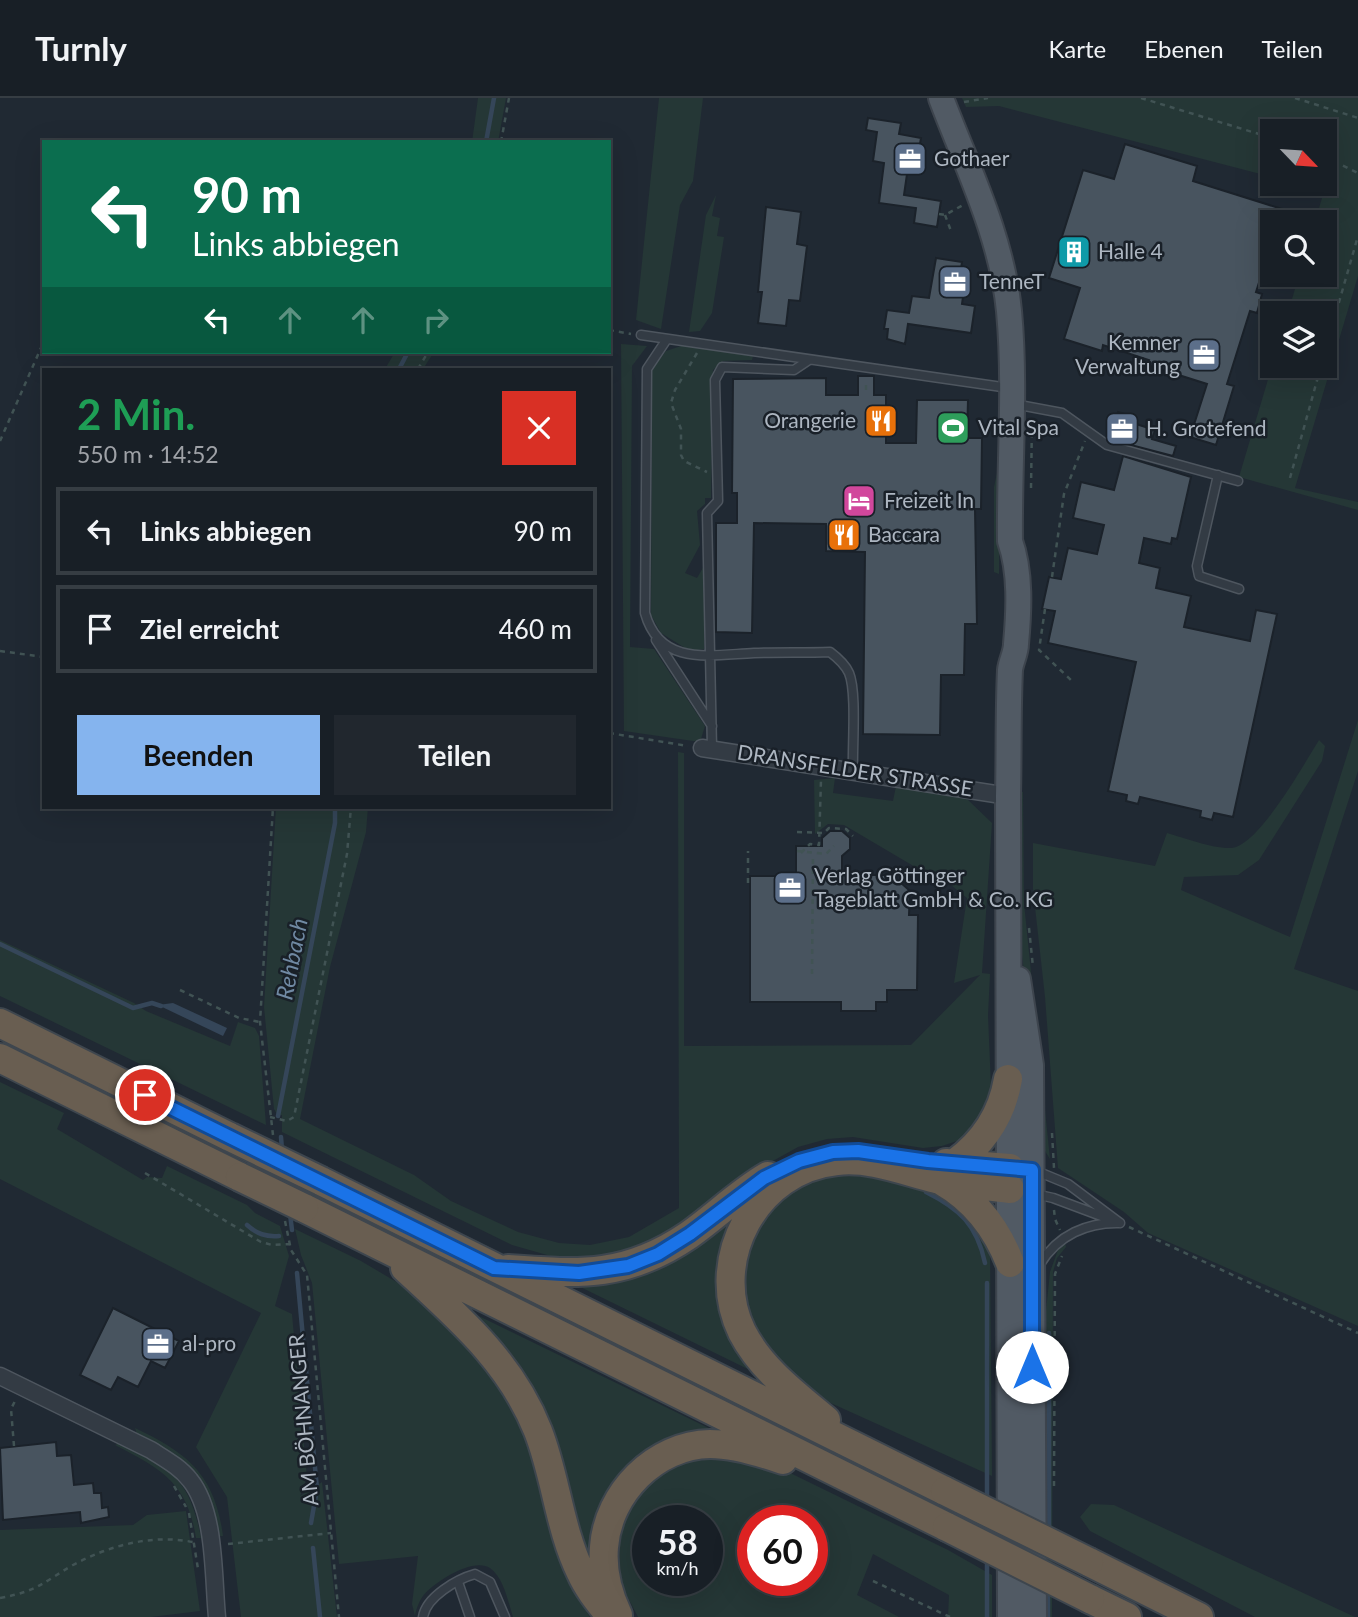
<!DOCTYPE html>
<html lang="de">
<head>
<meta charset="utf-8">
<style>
	body { margin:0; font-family:Lato,sans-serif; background:#21272e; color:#f1f3f6; height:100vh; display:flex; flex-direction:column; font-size:26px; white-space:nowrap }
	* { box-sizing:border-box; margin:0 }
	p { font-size:23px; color:#9fa2a7 }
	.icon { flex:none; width:38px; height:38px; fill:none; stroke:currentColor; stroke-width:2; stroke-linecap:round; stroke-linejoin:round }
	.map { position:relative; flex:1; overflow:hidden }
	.drawer { position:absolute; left:42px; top:270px; width:569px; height:441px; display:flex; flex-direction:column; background:#181f26; border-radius:0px; box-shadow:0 7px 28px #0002,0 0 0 2px #363d43 }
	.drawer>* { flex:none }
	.top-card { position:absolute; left:42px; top:42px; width:569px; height:214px; border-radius:0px; box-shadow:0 7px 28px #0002,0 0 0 2px #363d43; background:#0b6e4f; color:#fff; overflow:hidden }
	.needle { width:46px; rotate:115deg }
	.controls { position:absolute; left:1260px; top:21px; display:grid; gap:14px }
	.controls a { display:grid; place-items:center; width:77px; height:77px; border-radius:0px; background:#181f26; box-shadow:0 7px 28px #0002,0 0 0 2px #363d43; font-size:35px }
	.speed { position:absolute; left:632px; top:1407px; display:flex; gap:14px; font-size:35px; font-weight:700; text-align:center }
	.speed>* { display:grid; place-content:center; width:91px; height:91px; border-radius:50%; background:#181f26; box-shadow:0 7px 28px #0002,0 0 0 2px #363d43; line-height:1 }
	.speed small { font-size:18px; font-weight:400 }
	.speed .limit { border:10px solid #d22; background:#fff; color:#111 }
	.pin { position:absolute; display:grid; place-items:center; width:60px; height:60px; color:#fff; margin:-30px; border:4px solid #fff; border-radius:50%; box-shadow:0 2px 7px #0007 }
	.me { position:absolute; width:77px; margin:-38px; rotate:0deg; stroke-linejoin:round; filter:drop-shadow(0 0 5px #0008) }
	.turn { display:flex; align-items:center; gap:24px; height:147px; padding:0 35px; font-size:32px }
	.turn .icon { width:91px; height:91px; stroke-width:2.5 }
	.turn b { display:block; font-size:49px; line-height:60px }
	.lanes { display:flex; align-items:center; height:66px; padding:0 35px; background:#0003; justify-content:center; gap:35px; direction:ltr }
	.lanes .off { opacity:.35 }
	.round { display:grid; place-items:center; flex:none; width:74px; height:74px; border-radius:0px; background:#21272e }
	.summary { display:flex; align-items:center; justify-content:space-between; height:119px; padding:0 35px }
	h1 { font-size:42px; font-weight:700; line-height:52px; color:#1e9e55 }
	.button { display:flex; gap:14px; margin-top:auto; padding:14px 35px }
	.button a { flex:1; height:80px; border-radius:0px; background:#85b4ee; color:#111; font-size:28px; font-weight:700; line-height:80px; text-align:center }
	.button a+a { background:#21272e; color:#f1f3f6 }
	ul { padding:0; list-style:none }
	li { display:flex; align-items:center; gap:21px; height:88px; margin:0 14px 10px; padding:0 21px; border:4px solid #363d43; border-radius:0px }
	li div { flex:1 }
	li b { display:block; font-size:26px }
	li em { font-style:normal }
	header { display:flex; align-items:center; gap:42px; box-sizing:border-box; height:98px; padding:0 35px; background:#181f26; border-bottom:2px solid #363d43 }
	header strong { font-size:33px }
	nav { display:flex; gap:38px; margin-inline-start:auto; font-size:24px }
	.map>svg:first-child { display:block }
</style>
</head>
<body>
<header>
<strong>Turnly</strong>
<nav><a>Karte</a><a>Ebenen</a><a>Teilen</a></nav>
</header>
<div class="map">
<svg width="1358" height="1519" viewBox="0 0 1358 1519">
	<rect width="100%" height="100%" fill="#202933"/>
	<path fill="#253736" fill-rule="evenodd" d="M478,0H506L498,44H472Z
		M659,0H703L693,83L680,107L661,231L636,222Z
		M962,0H1358V178L1295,390L1358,404V412L1239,379L1272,268H1325V215H1288L1299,177H1325V124H1315L1324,93L1297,86H1325V33H1272V79L999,8L966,9Z
		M716,97L712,118L720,120L717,138L724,139L712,215L700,233L689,234L706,117Z
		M621,246L647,248L632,268L630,549L654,551L705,628L700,644L624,633Z
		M684,247L753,258L752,262L723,263L713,272L711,400H705V406L697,413L700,447L685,475L697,480L704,468V551L690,553L661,535L651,517L652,271L666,253Z
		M395,254H434L423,271H385Z
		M998,370L1000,371L999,476L994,474V389Z
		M1358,622V673L1294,871L1358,893V1228L1148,1135L1124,1114L1058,1070L1045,899L1033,791V745L1155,768L1167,735C1184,740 1214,751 1231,750C1258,749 1304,666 1319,642L1325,648L1322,663L1259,762L1238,777L1184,779L1181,792L1290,839Z
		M678,654L684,655V948L911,947L980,877L954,885L967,800L936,775L927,776L844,727L828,726L815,736L814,682L835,680L833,695L893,703L896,688L966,700L992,725L982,875L990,876L988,917L991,989L976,1027L963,1041L942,1048L923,1050L853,1039L827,1041L798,1049L731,1086L688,1122L661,1137L631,1152L593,1161L554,1159L512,1147L282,1034V1017L278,1018L274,1011L264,909L276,709H368L366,734L330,869L300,1021L414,1077L451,1103L518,1134L559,1145L590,1147L629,1139L679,1110Z
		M1021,694H1023L1024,805L1050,1061L1045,1053L1042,1038L1021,848Z
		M0,842L134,905L146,913L230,948L238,924L255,930L259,938L266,1027L0,898Z
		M0,984L64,1015L57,1031L143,1082L147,1079L162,1080L167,1068L247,1107L255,1115L280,1128L289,1158L275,1208L292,1216L307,1380L300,1398L322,1384L337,1519H241L227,1399L196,1349L261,1215L0,1081Z
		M839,1074C892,1080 934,1084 974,1123C983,1131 980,1142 990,1150L992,1378L813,1297C795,1282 762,1250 751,1229C733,1192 743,1137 772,1108C791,1089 815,1080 839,1074Z
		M762,1087L725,1161L770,1282L560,1179L603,1180Z
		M295,1131L361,1163L410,1192L478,1250L521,1324L573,1489L590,1519H513C508,1504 504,1480 490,1470C473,1459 434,1484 423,1498C419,1503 416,1512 415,1518L412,1506L418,1458L339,1466L312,1185L301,1157Z
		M1065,1145L1066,1149L1057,1160L1053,1174L1052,1519H1044L1043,1242L1050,1174L1058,1152Z
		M448,1203L725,1338L618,1390L611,1516L558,1382Z
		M135,1330C188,1355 215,1377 223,1438H218C211,1382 186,1360 137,1336Z
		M120,1345C171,1370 190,1381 201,1440H196C187,1384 161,1371 115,1347Z
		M712,1353L782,1371L948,1452L992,1477V1519H948L949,1497L873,1456L857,1497L899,1519H638L620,1485L615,1450L620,1427L652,1375ZM648,1423H707V1482H648ZM752,1423H812V1482H752Z
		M1091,1406L1114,1407L1355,1519H1255L1090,1433L1080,1419Z
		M186,1413L200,1513L151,1519H0V1432L133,1427L147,1417Z"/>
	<path fill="#354659" d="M173,905L227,930L223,938L158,907Z"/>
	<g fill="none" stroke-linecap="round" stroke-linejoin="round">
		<path stroke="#354659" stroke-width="4.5" d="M486,44L494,0
			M399,271L408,254
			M0,846L133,910L152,905L161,908
			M278,1018L335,725V709
			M281,1039L282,1052
			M926,1094C960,1111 977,1127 985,1165
			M290,1116L292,1132
			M247,1127C257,1136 266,1139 279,1138
			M297,1175L317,1391L311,1425
			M987,1185V1401
			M1049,1433V1235
			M313,1450L320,1519
			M987,1519V1459
			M1048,1519V1491"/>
	</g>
	<path fill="#48545f" stroke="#1b222a" stroke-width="2" d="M868,20L901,25L899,36L921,40L916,70L908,69L904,97L941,103L937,129L914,125L916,110L879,105L884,65L873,63L877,34L866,32Z
		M1125,46L1197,68L1193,83L1282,111L1278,124H1272V143L1256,194L1262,196L1257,215L1250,213L1227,286L1234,288L1216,347L1190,339L1207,286L1147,267L1149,262L1103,247L1102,253L1064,241L1080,190L1049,180L1083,72L1114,81Z
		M766,109L801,114L797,146L807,148L800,203L789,202L786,228L758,225L762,194H758Z
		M936,160L962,164L957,198L963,199L962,206L975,208L971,235L908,226L905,246L887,241L888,231H884L887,212L909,215L912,198L929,200Z
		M858,278H874V297H886V345H916L917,302H968L967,340H982L981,411H975L977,526H965L964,577H941L940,637L863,636L865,454L826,453V426L754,425L752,535L716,534V425H737V395H732L733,281L826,280V297H858Z
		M1118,314L1135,319L1133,325L1155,332L1152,341L1176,348L1173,358L1127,346L1128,341L1111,336Z
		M1123,358L1191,379L1177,441L1172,440L1171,446L1144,440L1139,465L1160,470L1156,490L1191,498L1184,529L1250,543L1256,512L1277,516L1233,719L1214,715L1212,722L1200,719L1201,713L1140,699L1138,706L1126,703L1127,697L1108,693L1136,564L1048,545L1055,513L1042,511L1049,479L1061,481L1068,450L1097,456L1104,427L1073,420L1081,384L1114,392Z
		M830,733H842L850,740V751L842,758V777H887V783H899L910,793L909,817H918L917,892H887V904H876V913H841V904H750V778H796V748H822V740Z
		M113,1210L179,1243L165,1270L151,1263L138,1289L118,1279L111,1292L80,1277Z
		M56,1344L57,1358L71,1357L74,1387L93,1385L94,1395H101L102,1410L108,1409L109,1419L81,1425L80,1414L3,1422L0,1350Z"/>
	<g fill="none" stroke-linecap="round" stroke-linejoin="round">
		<defs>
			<path id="service" d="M641,237L1009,290
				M667,241L647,271L645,515C660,569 711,557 754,555C780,554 805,555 830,554C838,560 845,566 849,575C857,594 852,650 853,674
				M1014,306L1062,315L1107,347L1238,383
				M1218,377L1197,468L1199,478L1239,491
				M656,542L712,628
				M712,650L707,415L718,403L715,282L722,269L794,272L809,262
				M1034,1072L1068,1086L1120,1125
				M1035,1096L1053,1100L1112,1122
				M1040,1166C1058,1137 1087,1124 1120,1125
				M458,1484L470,1519
				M423,1519C426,1499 457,1481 475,1476L490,1484L505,1519"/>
			<path id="minor" d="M702,650L1008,698
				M0,1278L151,1352C165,1361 180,1369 190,1382C216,1414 213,1479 217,1519"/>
			<path id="primary" d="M941,0C967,69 1002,139 1009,213C1016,289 1009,367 1010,443C1021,474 1019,513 1016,546C1016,555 1011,563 1010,572C1008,614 1009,656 1008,698L1010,1519
				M1018,881L1031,967L1034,1519"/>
			<path id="motorway" d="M0,925L230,1039
				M0,960L240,1079
				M946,1065L1010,1070
				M955,1065C984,1044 1002,1017 1008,981
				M321,1083L945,1393
				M942,1083C975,1102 996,1129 1010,1165
				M304,1110L947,1429
				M405,1170C458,1219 511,1264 538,1333C556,1379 559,1430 581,1475C588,1491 600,1505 611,1519
				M508,1171C580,1176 626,1180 689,1137C716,1118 740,1094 768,1078
				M826,1322C795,1296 761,1271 742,1234C707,1162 756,1071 837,1063C870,1059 904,1073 936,1081C960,1086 985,1088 1010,1091
				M1089,1464L1199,1519
				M1090,1501L1127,1519
				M618,1517C608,1496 602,1472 604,1449C608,1395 655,1347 710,1346C734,1346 760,1354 783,1362"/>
		</defs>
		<use href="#service" stroke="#4e565f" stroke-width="11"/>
		<use href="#minor" stroke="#4e565f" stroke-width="19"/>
		<use href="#primary" stroke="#3d444d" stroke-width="28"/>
		<use href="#motorway" stroke="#3e464e" stroke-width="32"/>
		<path stroke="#415354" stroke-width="2.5" stroke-dasharray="5 5" stroke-linecap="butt" d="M1141,0L1272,40
			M1295,0L1358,20
			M964,4L988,0
			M501,44L509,0
			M1325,59L1358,75
			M939,116L945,117L963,107
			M945,117L951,133
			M609,232L631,236
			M1325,253L1358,138
			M697,255L675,292L671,305L681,331V357L684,363L707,374
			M418,271L428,254
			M866,287V297
			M0,343L44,243
			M1290,380L1321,268
			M1031,390L1032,323
			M1052,479L1064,396L1085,343
			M1045,511L1039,552L1071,582
			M0,553L44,559
			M609,635L688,648
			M797,734L824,735L829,730L846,731L853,738
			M797,753L826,756L834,748
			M801,755L810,746L819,747L821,682
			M748,785V753
			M1029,830L1033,869
			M812,876L813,756
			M180,892L239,920L260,924
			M270,1019L287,1023L294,1019L347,756L351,709
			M1052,1035L1054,1070
			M273,1037L260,924L273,709
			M145,1075L261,1144L272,1147L289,1146
			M1054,1112L1055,1121L1060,1132
			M285,1123L291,1152L307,1177L339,1519
			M1129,1129L1358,1235
			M14,1348L11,1311L16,1301
			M174,1388L186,1409
			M1054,1388L1055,1176L1062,1158
			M189,1415L198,1471
			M228,1446L331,1435
			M873,1483L950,1519
			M0,1500C38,1493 42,1485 73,1467C110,1447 155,1435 197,1445"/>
		<use href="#service" stroke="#333b44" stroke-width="8"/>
		<use href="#minor" stroke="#333b44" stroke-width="16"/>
		<use href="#primary" stroke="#515a64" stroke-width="24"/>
		<use href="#motorway" stroke="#695e51" stroke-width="28"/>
		<defs>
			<path id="motorway-bridge" d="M230,1039L321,1083
				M240,1079L304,1110
				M945,1393L1089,1464
				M947,1429L1090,1501"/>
		</defs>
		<use href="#motorway-bridge" stroke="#3e464e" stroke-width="32" stroke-linecap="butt"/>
		<use href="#motorway-bridge" stroke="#695e51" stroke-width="28"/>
	</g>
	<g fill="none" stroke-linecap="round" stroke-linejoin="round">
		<defs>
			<path id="route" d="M145,997L494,1170L579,1175L628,1168L658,1156L690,1136L764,1080L799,1063L833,1054L858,1053L928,1063L1032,1072V1269"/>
		</defs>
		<use href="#route" stroke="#114b97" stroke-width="18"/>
		<use href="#route" stroke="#1a73e8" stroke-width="12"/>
	</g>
	<defs>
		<symbol id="office-square" viewBox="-11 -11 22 22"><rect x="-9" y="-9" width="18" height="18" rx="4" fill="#5c6f8a" stroke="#192028"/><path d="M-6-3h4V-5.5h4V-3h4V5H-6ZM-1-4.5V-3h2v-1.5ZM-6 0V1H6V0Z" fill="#fff"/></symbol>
		<symbol id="building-square" viewBox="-11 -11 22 22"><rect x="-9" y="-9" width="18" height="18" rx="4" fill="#0f9aa8" stroke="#192028"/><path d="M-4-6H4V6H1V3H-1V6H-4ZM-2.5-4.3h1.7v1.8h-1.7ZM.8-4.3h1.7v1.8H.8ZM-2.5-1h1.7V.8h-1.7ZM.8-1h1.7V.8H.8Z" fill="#fff"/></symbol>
		<symbol id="restaurant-square" viewBox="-11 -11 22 22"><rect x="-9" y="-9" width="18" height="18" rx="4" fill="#e8710a" stroke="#192028"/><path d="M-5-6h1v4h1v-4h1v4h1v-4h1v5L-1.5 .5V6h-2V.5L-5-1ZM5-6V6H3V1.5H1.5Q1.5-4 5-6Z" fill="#fff"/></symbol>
		<symbol id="stadium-square" viewBox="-11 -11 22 22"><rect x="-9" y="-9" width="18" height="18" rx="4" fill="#2e9e5b" stroke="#192028"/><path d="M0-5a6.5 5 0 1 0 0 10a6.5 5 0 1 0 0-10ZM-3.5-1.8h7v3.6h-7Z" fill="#fff"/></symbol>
		<symbol id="hotel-square" viewBox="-11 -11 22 22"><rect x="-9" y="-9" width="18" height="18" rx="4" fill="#d1479c" stroke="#192028"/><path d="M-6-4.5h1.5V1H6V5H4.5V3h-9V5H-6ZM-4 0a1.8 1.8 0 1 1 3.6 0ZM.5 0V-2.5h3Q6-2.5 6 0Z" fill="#fff"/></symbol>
	</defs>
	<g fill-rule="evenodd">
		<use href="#office-square" x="891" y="42" width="38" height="38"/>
		<use href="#building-square" x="1055" y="135" width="38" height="38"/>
		<use href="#office-square" x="936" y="165" width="38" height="38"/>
		<use href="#office-square" x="1185" y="238" width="38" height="38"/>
		<use href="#restaurant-square" x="862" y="304" width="38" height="38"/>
		<use href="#stadium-square" x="934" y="311" width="38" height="38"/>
		<use href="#office-square" x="1103" y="312" width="38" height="38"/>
		<use href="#hotel-square" x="840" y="384" width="38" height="38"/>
		<use href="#restaurant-square" x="825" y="418" width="38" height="38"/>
		<use href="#office-square" x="771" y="771" width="38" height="38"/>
		<use href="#office-square" x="139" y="1227" width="38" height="38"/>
	</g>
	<g text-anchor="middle" stroke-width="5" stroke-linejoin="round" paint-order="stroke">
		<g font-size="21" fill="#adb6c1" stroke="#192028" text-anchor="start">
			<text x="934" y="68">Gothaer</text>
			<text x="1098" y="161">Halle 4</text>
			<text x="979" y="191">TenneT</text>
			<text x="1180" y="252" text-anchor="end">Kemner<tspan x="1180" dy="24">Verwaltung</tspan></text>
			<text x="856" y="330" text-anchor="end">Orangerie</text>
			<text x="978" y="337">Vital Spa</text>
			<text x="1146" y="338">H. Grotefend</text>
			<text x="884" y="410">Freizeit In</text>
			<text x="868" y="444">Baccara</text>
			<text x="814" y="785">Verlag Göttinger<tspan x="814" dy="24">Tageblatt GmbH &amp; Co. KG</tspan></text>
			<text x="182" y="1253">al-pro</text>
		</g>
		<g font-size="21" fill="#adb6c1" stroke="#192028">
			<text transform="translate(855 673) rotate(9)" y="7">DRANSFELDER STRASSE</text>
			<text transform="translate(304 1322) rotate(-95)" y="7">AM BÖHNANGER</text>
		</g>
		<g font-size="23" font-style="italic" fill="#7089a3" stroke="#192028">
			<text transform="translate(292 861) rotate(-79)" y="8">Rehbach</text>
		</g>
	</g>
</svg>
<div class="controls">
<a><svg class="needle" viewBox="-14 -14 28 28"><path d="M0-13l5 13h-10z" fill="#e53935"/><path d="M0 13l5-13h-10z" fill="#9fa2a7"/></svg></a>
<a><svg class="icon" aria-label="search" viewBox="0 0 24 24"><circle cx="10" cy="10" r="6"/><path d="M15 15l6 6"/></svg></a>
<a><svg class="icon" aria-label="layers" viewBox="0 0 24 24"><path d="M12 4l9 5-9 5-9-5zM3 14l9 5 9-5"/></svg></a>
</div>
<div class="speed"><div>58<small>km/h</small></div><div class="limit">60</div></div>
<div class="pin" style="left:145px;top:997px;background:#d93025"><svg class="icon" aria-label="arrive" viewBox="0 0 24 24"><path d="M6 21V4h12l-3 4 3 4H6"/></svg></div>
<svg class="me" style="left:1032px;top:1269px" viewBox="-20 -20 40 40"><circle r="19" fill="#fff"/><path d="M0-13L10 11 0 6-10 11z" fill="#1a73e8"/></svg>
<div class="top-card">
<div class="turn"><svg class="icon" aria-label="left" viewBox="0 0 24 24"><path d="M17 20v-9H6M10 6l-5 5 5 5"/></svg><div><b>90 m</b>Links abbiegen</div></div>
<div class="lanes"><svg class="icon" aria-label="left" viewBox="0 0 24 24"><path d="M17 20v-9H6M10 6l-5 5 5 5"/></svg><svg class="icon off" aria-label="ahead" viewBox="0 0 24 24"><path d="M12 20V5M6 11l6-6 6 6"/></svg><svg class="icon off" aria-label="ahead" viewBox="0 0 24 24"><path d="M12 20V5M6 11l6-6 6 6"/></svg><svg class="icon off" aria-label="right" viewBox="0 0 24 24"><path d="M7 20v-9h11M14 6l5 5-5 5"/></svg></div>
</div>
<section class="drawer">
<div class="summary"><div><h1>2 Min.</h1><p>550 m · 14:52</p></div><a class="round" style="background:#d93025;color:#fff"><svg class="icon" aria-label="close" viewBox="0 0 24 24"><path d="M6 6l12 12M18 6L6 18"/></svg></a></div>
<ul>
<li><svg class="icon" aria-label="left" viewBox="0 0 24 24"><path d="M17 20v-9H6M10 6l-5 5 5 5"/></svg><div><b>Links abbiegen</b></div><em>90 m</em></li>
<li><svg class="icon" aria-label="arrive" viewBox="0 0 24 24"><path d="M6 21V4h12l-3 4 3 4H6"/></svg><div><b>Ziel erreicht</b></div><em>460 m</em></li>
</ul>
<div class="button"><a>Beenden</a><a>Teilen</a></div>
</section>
</div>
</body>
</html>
